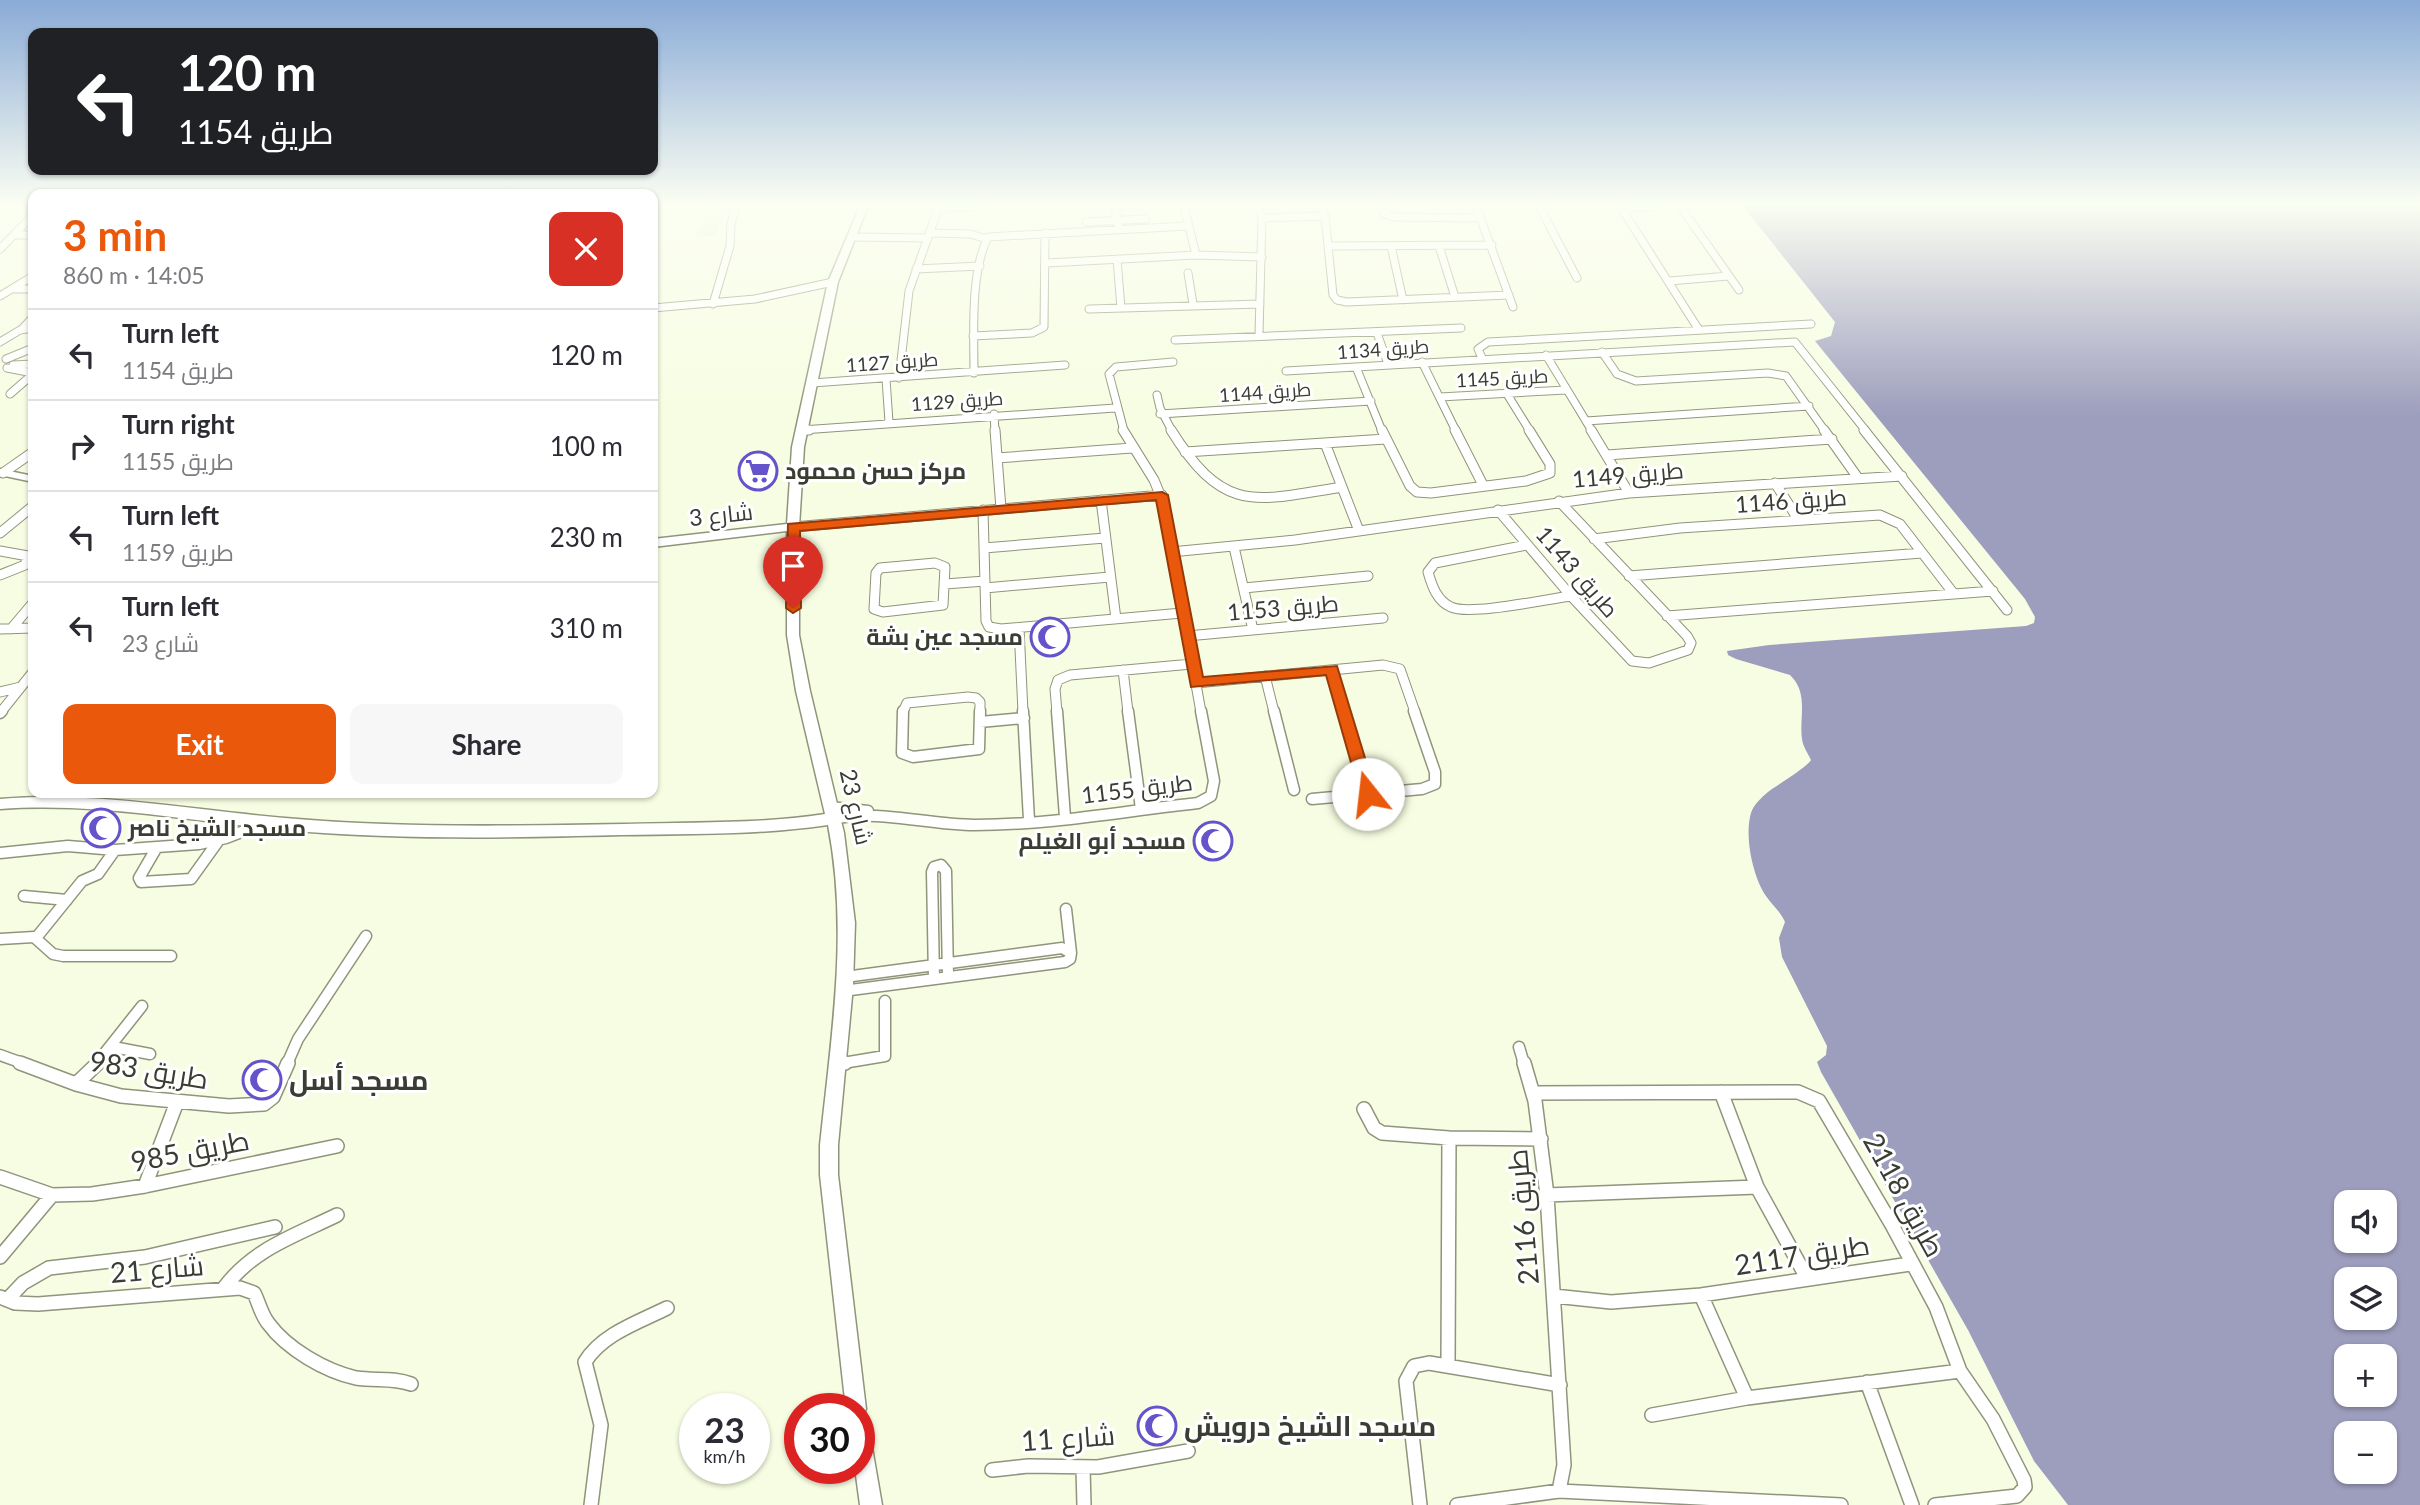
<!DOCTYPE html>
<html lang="en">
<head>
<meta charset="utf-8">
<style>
	body { margin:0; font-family:Lato,Cairo,sans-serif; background:#f7f7f7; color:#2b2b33; height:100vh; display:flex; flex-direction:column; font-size:26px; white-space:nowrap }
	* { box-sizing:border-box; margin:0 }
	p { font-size:23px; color:#7c7c81 }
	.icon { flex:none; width:38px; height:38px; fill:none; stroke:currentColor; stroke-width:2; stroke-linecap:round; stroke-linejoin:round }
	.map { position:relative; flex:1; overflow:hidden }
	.drawer { position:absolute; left:28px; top:189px; width:630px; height:609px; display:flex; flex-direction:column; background:#fff; border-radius:14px; box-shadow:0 2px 5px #0004 }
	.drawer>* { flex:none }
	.hud { position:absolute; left:28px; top:28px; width:630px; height:147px; border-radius:14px; box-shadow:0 2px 5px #0004; background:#202124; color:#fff; overflow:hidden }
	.tools { position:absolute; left:2334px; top:1190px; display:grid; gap:14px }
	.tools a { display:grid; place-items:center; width:63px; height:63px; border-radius:14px; background:#fff; box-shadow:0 2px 5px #0004; font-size:35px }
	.speed { position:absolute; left:679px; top:1393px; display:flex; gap:14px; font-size:35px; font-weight:700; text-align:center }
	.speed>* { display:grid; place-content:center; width:91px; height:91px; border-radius:50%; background:#fff; box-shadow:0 2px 5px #0004; line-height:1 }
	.speed small { font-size:18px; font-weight:400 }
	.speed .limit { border:10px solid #d22; background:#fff; color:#111 }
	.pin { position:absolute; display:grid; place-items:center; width:60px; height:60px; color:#fff; margin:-72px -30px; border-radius:50% 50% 50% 0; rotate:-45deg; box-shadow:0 0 7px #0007 }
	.pin .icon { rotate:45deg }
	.me { position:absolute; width:77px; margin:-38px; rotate:344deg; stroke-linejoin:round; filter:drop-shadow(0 0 5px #0008) }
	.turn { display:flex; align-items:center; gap:24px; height:147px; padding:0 35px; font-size:32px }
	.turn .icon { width:91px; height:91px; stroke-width:2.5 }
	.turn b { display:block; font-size:49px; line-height:60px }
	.round { display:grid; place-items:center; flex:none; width:74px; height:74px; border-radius:14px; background:#f7f7f7 }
	.head { display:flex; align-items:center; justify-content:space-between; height:119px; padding:0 35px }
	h1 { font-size:42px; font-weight:700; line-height:52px; color:#ea580c }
	.action { display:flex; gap:14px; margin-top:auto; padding:14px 35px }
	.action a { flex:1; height:80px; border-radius:14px; background:#ea580c; color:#fff; font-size:28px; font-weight:700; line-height:80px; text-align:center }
	.action a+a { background:#f7f7f7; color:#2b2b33 }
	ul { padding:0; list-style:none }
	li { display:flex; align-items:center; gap:21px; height:91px; padding:0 35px; border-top:2px solid #e1e1e2 }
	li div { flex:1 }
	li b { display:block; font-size:26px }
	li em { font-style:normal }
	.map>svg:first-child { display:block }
</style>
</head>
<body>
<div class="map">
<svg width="2420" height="1505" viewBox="0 0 2420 1505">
	<rect width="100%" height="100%" fill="#f7fde2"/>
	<path fill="#e9f0cf" d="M708,206H726L716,235L696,237Z"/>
	<path fill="#9d9dbd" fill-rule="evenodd" d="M1743,206H2420V1505H2068L2034,1461L1968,1330L1821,1072L1817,1062L1826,1055L1827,1046L1782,957L1779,938L1785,922C1781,912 1772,905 1766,896C1753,877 1744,836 1751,813C1754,804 1761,798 1768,792C1777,785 1806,768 1811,760C1808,753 1803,747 1802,739C1799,717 1809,693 1790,675L1736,659L1728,655L1727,651L1769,645L2026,626L2034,623L2035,617L2025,599L1815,341L1831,336L1835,322ZM2347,1202H2385V1241H2347ZM2347,1279H2385V1318H2347ZM2347,1356H2385V1395H2347ZM2385,1433V1472H2347V1433Z"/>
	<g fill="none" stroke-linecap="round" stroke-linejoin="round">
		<defs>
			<path id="street-far3" d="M1184,206L1196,255
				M1258,206L1262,218L1259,335
				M1321,206L1325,216L1333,295L1337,300L1347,302L1509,295
				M1381,206L1384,214L1393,217L1481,218
				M1476,206L1513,307
				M1539,206L1577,278
				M1620,206L1699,330
				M1680,206L1739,290
				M938,208L982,206
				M1621,208L1658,206
				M1262,218L1325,216
				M1086,222L1145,219
				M1118,225L1115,210L1122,206
				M930,233L970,234L987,239
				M14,235H33
				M853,237L928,238
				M1329,246L1492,245
				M1391,246L1403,300
				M1439,246L1455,297
				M0,249L33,215
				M1117,259L1121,308
				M1047,263L1196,255L1262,257
				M916,269L980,266
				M1188,273L1193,304
				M1670,281L1728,276
				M15,289H33
				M0,296L33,276
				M713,304L730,246L731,224L736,206
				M653,308L755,299L833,282
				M1089,309L1260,304
				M21,330L33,317
				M1377,333L1388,364
				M973,336L1032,333L1044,327L1045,233
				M1175,340L1461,328
				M0,342L20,330L33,328
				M1602,352L1617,374L1636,381L1768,373L1786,376L1825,431
				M1546,355L1592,431
				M1482,358L1478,349L1488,342L1811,324
				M6,359L33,348
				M1422,362L1456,431
				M13,365L33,364
				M1356,367L1382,431
				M7,368L33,373
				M1286,371L1795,342L1866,431
				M974,373C974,333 970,273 988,237L1187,226
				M899,378L909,291L939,206
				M886,379L889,422
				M812,383L1065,365
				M10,394L33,374
				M1507,394L1530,431
				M1157,395L1160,408L1172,431
				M1440,397L1566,390
				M994,414L995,431
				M1160,414L1371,401
				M1586,421L1809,406
				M802,430L1115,408
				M1124,431L1109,374L1116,367L1173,362"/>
			<path id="street-far2" d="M802,430H809
				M995,430L1001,509
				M1123,430L1154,480L1163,502L1201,712
				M1171,430C1224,515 1255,501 1342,487
				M1382,430L1410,486L1417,492L1431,493L1526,481L1550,473V464L1529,430
				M1455,430L1483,485
				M1591,430L1629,493
				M1824,430L1858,478
				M1864,430L2007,610
				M1325,443L1359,531
				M1185,452L1386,439
				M1607,455L1832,439
				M997,458L1132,448
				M3,473L33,452
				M1775,483L1798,519
				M1101,500L1116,619
				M983,510L986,621L989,627L1001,629L1182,613
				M1498,510L1571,596L1632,661L1649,663L1688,650L1691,643L1687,636L1559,501
				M793,527L1162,495
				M0,533L33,506
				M1594,539L1680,528L1880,515L1900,524L1954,594
				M1527,545L1435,563L1428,572C1432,586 1437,601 1451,607C1470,616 1547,599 1571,596
				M1234,547L1253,630
				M984,548L1105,538
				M0,551L28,556L25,565L0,575
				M1171,552L1295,540L1629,493L1902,476
				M935,563L945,567L943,605L883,612L874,609L876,573L880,568Z
				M1629,576L1922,553
				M945,584L985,581
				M985,588L1110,577
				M1244,588L1368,576
				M1667,616L1993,591
				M1019,628L1023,712
				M0,629L33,628
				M11,629L33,603
				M1187,636L1383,618
				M1123,670L1128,712
				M1332,670L1344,712
				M1265,676L1274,712
				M1196,683L1383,665L1400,669L1415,712
				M0,692L21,687
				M1,712L33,672
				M903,712L907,703L968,697L976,698L980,702V712
				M1057,712L1055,689L1058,680L1070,675L1192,664"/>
			<path id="street-far1" d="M903,711L902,753L913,757L979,749L980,711
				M1023,711L1029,820
				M1057,711L1065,817
				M1128,711L1141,809
				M1274,711L1294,790
				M1344,711L1368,794
				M0,713L2,711
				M980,722L1024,718
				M1312,799L1422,789L1435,784V772L1414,711
				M830,807L868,811
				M832,819C881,809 926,825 975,825C1050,825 1124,811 1198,803L1211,796L1214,781L1201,711
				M157,847L139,878L141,882L191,879L219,840
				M0,853L68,846L115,850L199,844L226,838L265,823
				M24,896L67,900
				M1066,909L1071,953
				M36,938L82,881L98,874L115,850
				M0,939L34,937L53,954L63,956H171
				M934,979L932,872L934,867L941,865L946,871L948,977
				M843,991L1065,962L1070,959L1071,953L1062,948L845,977
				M113,1047L150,1054
				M1519,1047L1524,1064
				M0,1055L25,1064
				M96,1064L142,1006
				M287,1064L298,1039L366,936
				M837,1064L885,1056V1001"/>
			<path id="street" d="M20,1063L76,1084L121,1096L229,1106L264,1104L273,1097L288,1063
				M1524,1063L1535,1101L1547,1195L1564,1465L1559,1491
				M837,1064L845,1063
				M76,1084L98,1063
				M1721,1092L1757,1187L1807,1278
				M1533,1093L1798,1092L1819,1101L1892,1225L1936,1307L1960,1371L1993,1419L2024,1480L2025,1487L2017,1496L1935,1505
				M1364,1109L1374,1128L1382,1133L1449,1138L1541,1139
				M0,1177L52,1195L92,1194L145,1186L337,1146
				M145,1186L177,1102
				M1547,1195L1757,1187
				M0,1257L52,1195
				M224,1288C253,1249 294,1236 337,1215
				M1701,1295L1747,1398
				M1554,1296L1611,1302L1701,1295L1910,1264
				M0,1297L15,1303L38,1304L240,1288L254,1293C259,1303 261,1314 268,1323C287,1349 325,1371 356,1378C375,1381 393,1377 411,1384
				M7,1300L23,1283L49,1268L145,1257L275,1227
				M1448,1366L1449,1138
				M1867,1382L1912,1505
				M1652,1415L1747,1398L1960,1371
				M1083,1468L1084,1505
				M992,1470L1028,1466L1098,1467L1188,1451
				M591,1505L601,1425L585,1362C602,1334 639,1322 667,1308
				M1420,1505L1406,1381L1414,1366L1429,1363L1560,1385
				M1457,1505L1559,1491L1841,1505"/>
			<path id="secondary" d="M860,206H868L838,282L804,447L799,527V635L810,691L844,833L855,923L853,986L838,1145V1175L866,1409L863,1416L859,1418V1409H846L820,1175V1145C831,1038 849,932 828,825C760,835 690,834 622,835C509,838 396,840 284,830C189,821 96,802 0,809V799C97,791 189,810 285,818C398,828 511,826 624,824C691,822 759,824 825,814L796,691L787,635V531L653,547V539L787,524L792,447L828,282Z
				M0,469L33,476V482L0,475Z
				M859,1420L866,1423L869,1430L882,1505H860L855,1468H859Z"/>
		</defs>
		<use href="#street-far3" stroke="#8f947c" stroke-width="9"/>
		<use href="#street-far2" stroke="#8f947c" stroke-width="11"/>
		<use href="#street-far1" stroke="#8f947c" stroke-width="13"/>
		<use href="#street" stroke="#8f947c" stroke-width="16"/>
		<use href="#secondary" stroke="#8f947c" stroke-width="3"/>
		<use href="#street-far3" stroke="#fff" stroke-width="7"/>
		<use href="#street-far2" stroke="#fff" stroke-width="9"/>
		<use href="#street-far1" stroke="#fff" stroke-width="10"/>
		<use href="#street" stroke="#fff" stroke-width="13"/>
		<use href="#secondary" fill="#fff" fill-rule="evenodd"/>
	</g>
	<linearGradient id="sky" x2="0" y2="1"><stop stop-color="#8aabd7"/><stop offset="0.49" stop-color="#fbfef2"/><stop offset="1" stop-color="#fbfef2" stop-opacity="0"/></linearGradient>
	<rect width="2420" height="417" fill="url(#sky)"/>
	<path fill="#ea580c" stroke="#983908" stroke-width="2" d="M1162,492L1168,495L1203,677L1337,666L1376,794L1374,798L1368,800L1360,794L1326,675L1191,687L1156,500L800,531L801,608L793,613L786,608L788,524Z"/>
	<defs>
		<symbol id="supermarket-ring" viewBox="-11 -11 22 22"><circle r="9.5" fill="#fff" stroke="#6553cc" stroke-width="1.5"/><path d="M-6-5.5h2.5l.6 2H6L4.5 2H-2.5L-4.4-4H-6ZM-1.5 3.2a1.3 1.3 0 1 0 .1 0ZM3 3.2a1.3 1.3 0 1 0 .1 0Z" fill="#6553cc"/></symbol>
		<symbol id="mosque-ring" viewBox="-11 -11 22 22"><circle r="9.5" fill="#fff" stroke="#6553cc" stroke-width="1.5"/><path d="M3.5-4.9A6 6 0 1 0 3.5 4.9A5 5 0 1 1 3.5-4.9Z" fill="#6553cc"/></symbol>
	</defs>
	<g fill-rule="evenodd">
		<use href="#supermarket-ring" x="736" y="449" width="44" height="44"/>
		<use href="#mosque-ring" x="1028" y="615" width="44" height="44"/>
		<use href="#mosque-ring" x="79" y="806" width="44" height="44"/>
		<use href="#mosque-ring" x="1191" y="819" width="44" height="44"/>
		<use href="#mosque-ring" x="240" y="1058" width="44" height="44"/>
		<use href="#mosque-ring" x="1135" y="1404" width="44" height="44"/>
	</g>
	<g text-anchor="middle" stroke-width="6" stroke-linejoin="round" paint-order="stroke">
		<g font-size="19" fill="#3a3d32" stroke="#fff">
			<text transform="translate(1383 349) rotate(-4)" y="7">طريق 1134</text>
			<text transform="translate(892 362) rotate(-4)" y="7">طريق 1127</text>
			<text transform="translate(1502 378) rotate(-3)" y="7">طريق 1145</text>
			<text transform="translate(1265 392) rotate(-4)" y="7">طريق 1144</text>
			<text transform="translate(957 401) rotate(-4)" y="7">طريق 1129</text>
		</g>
		<g font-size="23" font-weight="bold" fill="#3a3d32" stroke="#fff" text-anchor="start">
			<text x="785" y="479">مركز حسن محمود</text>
			<text x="1023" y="645" text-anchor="end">مسجد عين بشة</text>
			<text x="128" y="836">مسجد الشيخ ناصر</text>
			<text x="1186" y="849" text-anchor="end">مسجد أبو الغيلم</text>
		</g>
		<g font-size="23" fill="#3a3d32" stroke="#fff">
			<text transform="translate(1628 475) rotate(-5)" y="8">طريق 1149</text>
			<text transform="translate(1791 501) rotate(-4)" y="8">طريق 1146</text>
			<text transform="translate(721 515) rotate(-6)" y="8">شارع 3</text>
			<text transform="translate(1577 572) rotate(49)" y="8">طريق 1143</text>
			<text transform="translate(1283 608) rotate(-5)" y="8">طريق 1153</text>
			<text transform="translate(1137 789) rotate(-7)" y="8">طريق 1155</text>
			<text transform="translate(856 807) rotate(77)" y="8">شارع 23</text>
		</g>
		<g font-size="28" fill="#3a3d32" stroke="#fff">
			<text transform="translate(149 1070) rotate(9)" y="10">طريق 983</text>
			<text transform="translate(190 1151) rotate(-11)" y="10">طريق 985</text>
			<text transform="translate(1904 1195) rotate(61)" y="10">طريق 2118</text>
			<text transform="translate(1523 1217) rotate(-95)" y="10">طريق 2116</text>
			<text transform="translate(1802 1255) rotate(-9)" y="10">طريق 2117</text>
			<text transform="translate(157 1269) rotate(-5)" y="10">شارع 21</text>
			<text transform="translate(1068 1438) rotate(-4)" y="10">شارع 11</text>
		</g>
		<g font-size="28" font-weight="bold" fill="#3a3d32" stroke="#fff" text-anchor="start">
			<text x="289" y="1090">مسجد أسل</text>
			<text x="1184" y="1436">مسجد الشيخ درويش</text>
		</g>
	</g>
</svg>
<div class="tools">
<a><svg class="icon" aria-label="sound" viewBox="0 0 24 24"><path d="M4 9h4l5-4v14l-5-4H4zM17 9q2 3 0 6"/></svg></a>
<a><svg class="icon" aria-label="layers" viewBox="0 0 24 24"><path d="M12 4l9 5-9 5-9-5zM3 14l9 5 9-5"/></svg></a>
<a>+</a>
<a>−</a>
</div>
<div class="speed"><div>23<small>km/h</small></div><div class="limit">30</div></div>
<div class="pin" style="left:793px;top:608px;background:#d93025"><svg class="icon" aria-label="arrive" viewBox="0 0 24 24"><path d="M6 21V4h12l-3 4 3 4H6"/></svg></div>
<svg class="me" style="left:1368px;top:794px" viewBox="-20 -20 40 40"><circle r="19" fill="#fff"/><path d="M0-13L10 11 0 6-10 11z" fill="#ea580c"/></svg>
<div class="hud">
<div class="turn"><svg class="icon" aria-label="left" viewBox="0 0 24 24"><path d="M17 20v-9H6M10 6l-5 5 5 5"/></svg><div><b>120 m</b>طريق 1154</div></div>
</div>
<section class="drawer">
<div class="head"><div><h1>3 min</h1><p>860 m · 14:05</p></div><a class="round" style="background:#d93025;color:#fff"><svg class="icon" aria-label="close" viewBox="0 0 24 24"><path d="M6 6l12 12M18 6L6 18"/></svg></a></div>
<ul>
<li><svg class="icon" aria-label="left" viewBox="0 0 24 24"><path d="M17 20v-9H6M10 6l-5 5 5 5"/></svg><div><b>Turn left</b><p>طريق 1154</p></div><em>120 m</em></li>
<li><svg class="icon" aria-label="right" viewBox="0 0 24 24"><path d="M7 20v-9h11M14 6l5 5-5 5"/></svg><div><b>Turn right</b><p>طريق 1155</p></div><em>100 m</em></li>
<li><svg class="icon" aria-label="left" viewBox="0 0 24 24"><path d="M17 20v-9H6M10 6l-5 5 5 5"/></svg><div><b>Turn left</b><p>طريق 1159</p></div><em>230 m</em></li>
<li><svg class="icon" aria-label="left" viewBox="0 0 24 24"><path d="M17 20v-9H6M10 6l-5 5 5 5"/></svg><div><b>Turn left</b><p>شارع 23</p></div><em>310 m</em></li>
</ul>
<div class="action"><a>Exit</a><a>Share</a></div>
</section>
</div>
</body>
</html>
